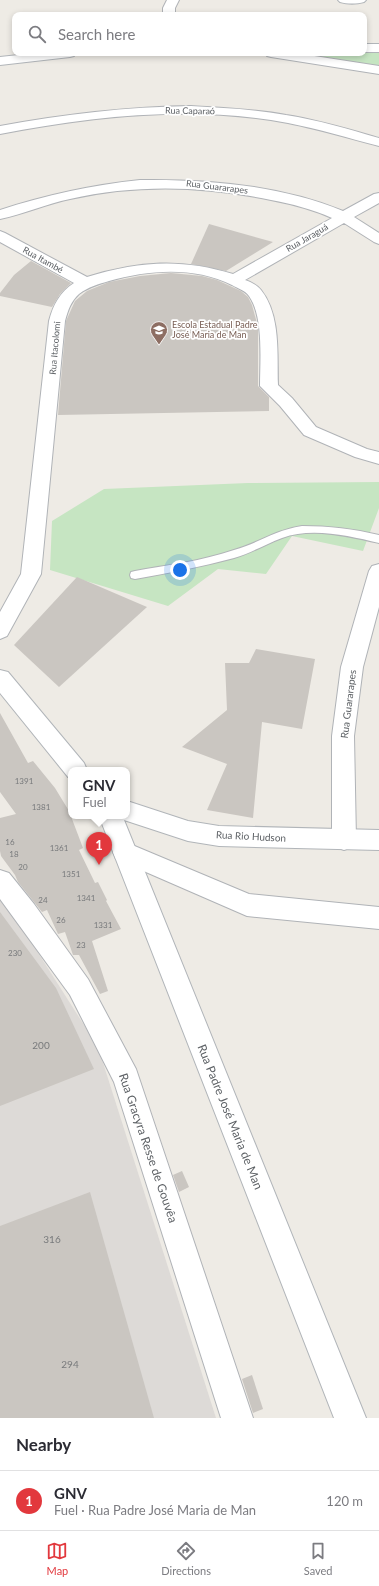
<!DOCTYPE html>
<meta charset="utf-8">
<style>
body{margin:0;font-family:Lato,sans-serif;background:#f2f2f3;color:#2b2b33}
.you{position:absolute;left:180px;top:570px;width:14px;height:14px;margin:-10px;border:3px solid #fff;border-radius:50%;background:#1a73e8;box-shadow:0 0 0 6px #1a73e833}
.badge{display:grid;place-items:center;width:26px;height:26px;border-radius:50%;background:#e2383d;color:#fff;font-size:13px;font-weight:700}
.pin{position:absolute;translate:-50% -33px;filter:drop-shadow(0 1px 2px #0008)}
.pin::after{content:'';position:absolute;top:21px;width:14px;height:12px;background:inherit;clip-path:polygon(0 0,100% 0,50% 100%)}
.popup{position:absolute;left:68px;top:767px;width:62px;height:52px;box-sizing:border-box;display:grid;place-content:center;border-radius:8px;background:#fff;filter:drop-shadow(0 1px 3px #0005);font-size:13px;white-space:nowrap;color:#7c7c81}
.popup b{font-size:15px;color:#2b2b33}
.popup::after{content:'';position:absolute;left:50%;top:100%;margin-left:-8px;border:8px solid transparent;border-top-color:#fff}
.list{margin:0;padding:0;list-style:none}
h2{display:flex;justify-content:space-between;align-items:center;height:52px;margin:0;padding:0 16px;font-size:17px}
h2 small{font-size:13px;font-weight:400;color:#7c7c81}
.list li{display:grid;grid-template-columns:26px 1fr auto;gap:12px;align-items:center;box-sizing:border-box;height:60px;padding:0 16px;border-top:1px solid #e1e1e2}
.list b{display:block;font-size:15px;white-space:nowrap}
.list p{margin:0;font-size:13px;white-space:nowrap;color:#7c7c81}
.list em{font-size:13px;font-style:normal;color:#7c7c81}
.icon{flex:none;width:22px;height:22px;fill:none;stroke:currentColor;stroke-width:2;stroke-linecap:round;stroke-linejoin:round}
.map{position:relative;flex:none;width:379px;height:1418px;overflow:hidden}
.search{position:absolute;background:#fff;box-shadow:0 2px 6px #0003;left:12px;right:12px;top:12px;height:44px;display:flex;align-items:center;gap:10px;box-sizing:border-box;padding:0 14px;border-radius:8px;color:#7c7c81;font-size:15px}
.sheet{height:112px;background:#fff}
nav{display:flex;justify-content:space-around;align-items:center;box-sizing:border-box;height:56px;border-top:1px solid #e1e1e2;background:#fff;font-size:11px;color:#7c7c81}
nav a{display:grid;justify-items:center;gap:2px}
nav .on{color:#e2383d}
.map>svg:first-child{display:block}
</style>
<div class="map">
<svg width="379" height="1418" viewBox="0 0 379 1418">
<rect width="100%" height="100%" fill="#eeebe5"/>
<path fill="#dddad7" d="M0,893L98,1047L216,1418H0Z"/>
<g fill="#c6e5c2">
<path d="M364,51H379V66L301,53H364Z"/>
<path d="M379,482V508L363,551L292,536L266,574L218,569L168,606L50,570L52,521L104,489L248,483Z"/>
</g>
<g fill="#cac6c1">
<path d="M209,224L273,242L226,271L191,264Z"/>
<path d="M31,261L71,283L60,294L52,307L0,296V293L14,275Z"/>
<path d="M171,273L202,276L217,280L241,291L248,297L252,305L258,327V386L269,397V411L58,415L66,321L75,301L87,291L109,282L140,276Z"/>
<path d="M77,577L147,607L59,687L14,645Z"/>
<path d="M256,649L315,659L302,729L262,722L253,818L207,810L227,764L182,747L227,710L225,663H249Z"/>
<path d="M0,713L28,763L33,761L55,788L69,811L83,848L79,850L95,883L98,882L107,900L106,901L121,929L92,941L108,991L100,994L79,955H73L65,932L58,934L47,910L42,912L18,882L15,875L1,856L0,851V818L16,814L0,792Z"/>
<path d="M0,912L56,988L94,1069L0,1106Z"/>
<path d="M182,1171L189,1187L179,1192L173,1175Z"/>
<path d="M90,1192L154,1418H0V1226Z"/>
<path d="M252,1375L263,1409L253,1413L242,1379Z"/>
</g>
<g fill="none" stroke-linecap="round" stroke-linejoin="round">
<g stroke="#b0b3b7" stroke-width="2">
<path id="lane" d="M302,526C329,526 354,529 379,535V543C349,536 312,527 282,538C266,544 251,553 234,558C201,567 168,573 135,579L131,578L130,575L131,572L135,571C168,565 202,561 234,550C259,543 275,530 302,526Z"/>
</g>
<g stroke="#b0b3b7" stroke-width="2">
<g id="street">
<path d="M167,0H179L175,8V15H163V8Z"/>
<path d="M265,53H295L379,66V74L271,57L267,56Z"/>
<path d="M191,106C223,108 254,109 286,115C318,120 348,129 379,138V146C348,138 319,129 288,123C192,105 94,116 0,134V126C65,114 125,107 191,106Z"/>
<path d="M140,180C206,179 281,185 343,211L374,194L379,193V203L354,217L379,233V244L374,242L344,223L245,280C251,282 257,285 261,290C281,315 277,355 278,385L292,398L316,427L367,449L379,452V464L355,457L304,435L280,406L260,386C260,361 264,317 249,296C246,291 237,288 232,285C194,266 148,270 109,281C99,284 88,287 79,294C71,301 68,310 65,321L41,574L7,636L0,639V612L21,574L49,321C53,305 60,292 74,283L0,242V231L5,233L87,277C138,261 182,258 233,274L332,218C312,209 292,204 271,200C205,186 136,184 70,199C46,204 24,214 0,219V210C46,195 92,185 140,180Z"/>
<path d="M379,564V607L363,667L354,736L356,840L352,847L344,850L336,847L332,840V736L341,667L369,571L372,566Z"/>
<path d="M125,842L249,894L379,907V929L247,916L116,859L113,852L116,845Z"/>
<path d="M0,870L9,873L34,904L88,979L136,1069L253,1418H221L114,1082L70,995L0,899Z"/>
</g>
</g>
<g stroke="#b1b5b9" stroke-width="2">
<g id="secondary">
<path d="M338,0H366L364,2C357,4 347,4 340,2Z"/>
<rect x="364" y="44" width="15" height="8"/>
<path d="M37,53H76L74,56L70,57L0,65V57Z"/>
<path d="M0,670L8,672L84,763L87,770H71V778L68,777L0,693Z"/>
<path d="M127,801L188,821L219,826L379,830V850L219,846L188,841L124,820L366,1418H334L99,816H127Z"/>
</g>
</g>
<use href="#lane" fill="#fff" fill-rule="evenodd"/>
<use href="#street" fill="#fff" fill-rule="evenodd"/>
<use href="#secondary" fill="#fff" fill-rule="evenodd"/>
</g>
<defs>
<g id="school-pin" transform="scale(0.9)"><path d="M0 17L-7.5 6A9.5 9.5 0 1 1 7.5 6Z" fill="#8d6e63" stroke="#fff"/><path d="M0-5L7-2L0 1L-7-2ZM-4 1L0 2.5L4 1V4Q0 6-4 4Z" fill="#fff"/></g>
</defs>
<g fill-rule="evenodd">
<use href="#school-pin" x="159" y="330"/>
</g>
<g text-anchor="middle" stroke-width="3.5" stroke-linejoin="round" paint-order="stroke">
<g font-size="8" fill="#787a7c">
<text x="24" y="784">1391</text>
<text x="41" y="810">1381</text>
<text x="10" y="845">16</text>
<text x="59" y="851">1361</text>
<text x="14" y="857">18</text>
<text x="23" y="870">20</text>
<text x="71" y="877">1351</text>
<text x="86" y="901">1341</text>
<text x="43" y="903">24</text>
<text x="61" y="923">26</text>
<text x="103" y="928">1331</text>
<text x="81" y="948">23</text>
<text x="15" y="956">230</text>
</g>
<g font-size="9" fill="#5d6165" stroke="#fff">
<text transform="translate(190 111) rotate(1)" y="3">Rua Caparaó</text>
<text transform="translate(217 187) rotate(7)" y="3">Rua Guararapes</text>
<text transform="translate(307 238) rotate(-30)" y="3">Rua Jaraguá</text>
<text transform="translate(43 260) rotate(29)" y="3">Rua Itambé</text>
<text transform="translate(55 348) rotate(-85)" y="3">Rua Itacolomi</text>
</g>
<g font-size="9" fill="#785e54" stroke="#fff" text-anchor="start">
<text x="172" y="328">Escola Estadual Padre<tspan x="172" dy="10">José Maria de Man</tspan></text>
</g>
<g font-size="10" fill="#5d6165" stroke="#fff">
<text transform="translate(348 704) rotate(-83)" y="4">Rua Guararapes</text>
<text transform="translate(251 836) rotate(3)" y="4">Rua Rio Hudson</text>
</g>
<g font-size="10" fill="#787a7c">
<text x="41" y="1049">200</text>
<text x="52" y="1243">316</text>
<text x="70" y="1368">294</text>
</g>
<g font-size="12" fill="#5d6165" stroke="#fff">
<text transform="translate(230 1117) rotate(68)" y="4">Rua Padre José Maria de Man</text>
<text transform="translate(148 1148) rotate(71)" y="4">Rua Gracyra Resse de Gouvêa</text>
</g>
</g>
</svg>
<div class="you"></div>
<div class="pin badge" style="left:99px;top:865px">1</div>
<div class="popup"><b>GNV</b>Fuel</div>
<div class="search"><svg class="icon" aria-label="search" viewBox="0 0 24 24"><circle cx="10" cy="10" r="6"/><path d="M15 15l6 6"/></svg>Search here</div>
</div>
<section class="sheet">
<h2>Nearby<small></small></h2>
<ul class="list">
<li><span class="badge">1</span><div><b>GNV</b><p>Fuel · Rua Padre José Maria de Man</p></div><em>120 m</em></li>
</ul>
</section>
<nav>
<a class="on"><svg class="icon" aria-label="map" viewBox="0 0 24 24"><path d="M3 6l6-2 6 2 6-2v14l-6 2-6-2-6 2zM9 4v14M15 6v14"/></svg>Map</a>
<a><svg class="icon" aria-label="directions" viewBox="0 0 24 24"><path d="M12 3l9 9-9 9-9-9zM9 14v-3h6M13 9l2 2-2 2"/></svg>Directions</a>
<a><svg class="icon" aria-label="saved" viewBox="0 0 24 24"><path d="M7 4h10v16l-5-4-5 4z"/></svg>Saved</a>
</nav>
